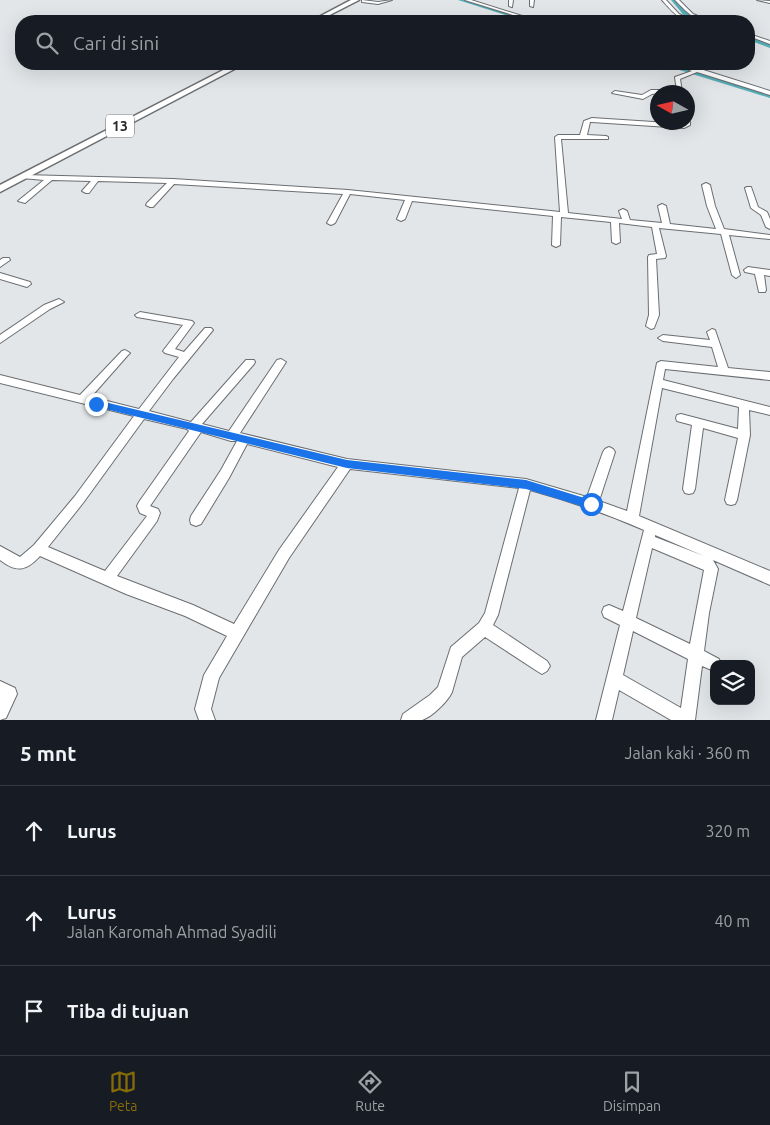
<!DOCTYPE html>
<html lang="id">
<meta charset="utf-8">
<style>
body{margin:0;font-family:Ubuntu,sans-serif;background:#242831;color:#f1f3f6}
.controls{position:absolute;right:15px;bottom:15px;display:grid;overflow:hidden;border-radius:10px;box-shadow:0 5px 20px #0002}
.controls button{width:45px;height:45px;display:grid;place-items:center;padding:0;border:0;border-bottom:1px solid #363941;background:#171b24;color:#f1f3f6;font:25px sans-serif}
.compass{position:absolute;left:650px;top:85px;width:45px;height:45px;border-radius:50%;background:#171b24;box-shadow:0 5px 20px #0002;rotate:278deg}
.stop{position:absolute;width:15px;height:15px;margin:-11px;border:4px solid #1a73e8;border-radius:50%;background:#fff}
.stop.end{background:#1a73e8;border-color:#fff;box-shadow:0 1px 5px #0008}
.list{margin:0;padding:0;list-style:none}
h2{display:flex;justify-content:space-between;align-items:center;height:65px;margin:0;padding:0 20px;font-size:21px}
h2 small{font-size:16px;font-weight:400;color:#9ea1a6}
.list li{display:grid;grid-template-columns:32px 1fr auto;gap:15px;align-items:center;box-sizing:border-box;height:90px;padding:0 20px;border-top:1px solid #363941}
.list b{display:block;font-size:19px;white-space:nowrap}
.list p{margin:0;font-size:16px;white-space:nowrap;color:#9ea1a6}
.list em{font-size:16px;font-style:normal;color:#9ea1a6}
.icon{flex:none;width:28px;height:28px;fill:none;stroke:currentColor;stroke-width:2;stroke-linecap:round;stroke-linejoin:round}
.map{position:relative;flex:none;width:770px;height:720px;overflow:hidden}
.search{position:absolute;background:#171b24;box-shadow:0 5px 20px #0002;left:15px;right:15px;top:15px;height:55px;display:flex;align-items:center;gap:12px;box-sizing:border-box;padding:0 18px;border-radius:20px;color:#9ea1a6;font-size:19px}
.sheet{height:335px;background:#171b24}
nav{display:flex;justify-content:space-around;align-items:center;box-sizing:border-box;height:70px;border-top:1px solid #363941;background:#171b24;font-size:14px;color:#9ea1a6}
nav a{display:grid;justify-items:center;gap:2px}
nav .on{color:#856c08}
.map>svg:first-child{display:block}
</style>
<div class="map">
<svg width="770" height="720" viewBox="0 0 770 720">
<rect width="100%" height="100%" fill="#e2e6e9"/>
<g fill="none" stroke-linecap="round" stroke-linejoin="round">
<g fill="#55adb6" fill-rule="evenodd">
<path d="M458,0H467L533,21H524Z"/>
<path d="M671,0H677L691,17L702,21L687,19Z"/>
<path d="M749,36L770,44V48L749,40Z"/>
<path d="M660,64H671L770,93V98Z"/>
</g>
<g stroke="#6b6e71" stroke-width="2">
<g id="minor">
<path d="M362,0L378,2L392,0L378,4L362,2Z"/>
<path d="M465,0H471L538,21H532Z"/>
<path d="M509,0H513L512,7L509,6Z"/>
<path d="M530,0H534L533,7L530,6Z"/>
<path d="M662,0H666L679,14L694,21C680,22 671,10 662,0Z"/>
<path d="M675,0H679L693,14L710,21C695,22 685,10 675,0Z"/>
<path d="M757,0L770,1V3Z"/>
<path d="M749,34L770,41V44L749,36Z"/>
<path d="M674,64L697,68L770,91V95L697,72L680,79L682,92H677L675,77L692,71Z"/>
<path d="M651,90H661L664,92L652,94L643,99L612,93L615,91L642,95Z"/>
<path d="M592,118L684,124V122H688V120L690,122V125L684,128L592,122H590L587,135L606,136L608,137V139H561L568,213L622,219L619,211L623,209L627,211L630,220L662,223L658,206L662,204L666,206L670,224L716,229L707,206L702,185L706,183L710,185L715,206L724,229L770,235V239L729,235L740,275L736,278L732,275L721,234L659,228L666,256L665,258L656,259L659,315L654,328L651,329L646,326L649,315L648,257L649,255L657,254L652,227L619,223L620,242L616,244L612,242L611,222L561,217L560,245L556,247L552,245L553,216L412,201L405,219L401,221L397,219L405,200L350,194L335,223L331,225L327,223L343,194L174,184L153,207H150L146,205L147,203L167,183L98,181L89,193H86L82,191L91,181L52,180L25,203L18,201L44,180L22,178L21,177L24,175L173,179L348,190L560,212L555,137L558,135H580L584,121Z"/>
<path d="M747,187H751L758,207L767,212L770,219V229L766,227L761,215L751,208L745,188Z"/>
<path d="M3,258H9L10,260L0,267V260Z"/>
<path d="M748,267L770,270V276L764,275L766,290L765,292H759L755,274L745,272L744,270Z"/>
<path d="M0,273L30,282L31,284L27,287L0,279Z"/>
<path d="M59,299L64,302L50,309L0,343V335L44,305Z"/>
<path d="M140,312L192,321L194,323L175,349L184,352L205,328H211L213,330L173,379L149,411L191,422L246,360H254L255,362L254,364L202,424L229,431L277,360L281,359L286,362L240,433L347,459L526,479L587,497L603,452L605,449L609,447L613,449L615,452L599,501L627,511L657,363L661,361L718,367L712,347L663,341L658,338L663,335L710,340L707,332L712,329L715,330L728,368L770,372V380L665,369L663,380L770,407V415L749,410L750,435L737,500L735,504L731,505L727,504L725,500L738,438L703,428L695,489L693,493L689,494L685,493L683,489L692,425L677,421L676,418L677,415L681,414L738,429L739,407L662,388L639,516L770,571V585L713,560L718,569L709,613L704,651L719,659L721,664H714V671L702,666L695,720H671L619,690L612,720H596L620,625L604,617L602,612L604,607L609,605L623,611L644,530C607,514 570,501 530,490L498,615L493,625L547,661L550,666L547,671L542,674L537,671L485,637L462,657L452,692C448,701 432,717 422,720C416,720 407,720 401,720L403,714L430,695L438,687L451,647L479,623L485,613L519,488L350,469L289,558L219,678L211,709L215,720H199L195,709L204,675L227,636L185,616L126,594L40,556C26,571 17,573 0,560V546L20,557L34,545L75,496L134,416L0,383V375L80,395L122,351L125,350L130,353L128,355L91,397L139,409L179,357L165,353L163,351L183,325L137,317L135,315ZM144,419L187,429L189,431L139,502L137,506L140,513L147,516L105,571L48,547L83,503ZM201,432L231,441H237L221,470L191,516L190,520L191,524L196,526L201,524L229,478L247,444L338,467L279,550L234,624L193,605L117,576L157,521L160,513L158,509L150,506ZM655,535L704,556L655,537ZM652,548L704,570L690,644L636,618ZM633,631L688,659L681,708L623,675Z"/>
<path d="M0,681L15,688L17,694L6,718L0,720Z"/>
</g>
</g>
<g stroke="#6b6e71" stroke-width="3">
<g id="highway">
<path d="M351,0H359L318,21H311Z"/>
<path d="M235,64H244L0,192V185Z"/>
</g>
</g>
<use href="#minor" fill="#fff" fill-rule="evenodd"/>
<use href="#highway" fill="#fff" fill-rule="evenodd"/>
</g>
<path fill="#1a73e8" d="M96,400L347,460L526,480L591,500L596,504L591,509L526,489L347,468L93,406V401Z"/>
<g text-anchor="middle" stroke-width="4" stroke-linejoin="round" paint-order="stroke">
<rect fill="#fff" stroke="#68696a" stroke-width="1" x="106" y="114.5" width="28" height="23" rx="4"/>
<g font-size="14" font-weight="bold" fill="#27292a">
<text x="120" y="131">13</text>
</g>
</g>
</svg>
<div class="controls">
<button><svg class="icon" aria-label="layers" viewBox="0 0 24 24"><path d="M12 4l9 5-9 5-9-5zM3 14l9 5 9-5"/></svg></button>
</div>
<svg class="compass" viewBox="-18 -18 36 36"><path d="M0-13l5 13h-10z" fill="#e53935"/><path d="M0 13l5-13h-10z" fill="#9ea1a6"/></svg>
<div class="stop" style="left:591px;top:504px"></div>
<div class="stop end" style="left:96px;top:404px"></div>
<div class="search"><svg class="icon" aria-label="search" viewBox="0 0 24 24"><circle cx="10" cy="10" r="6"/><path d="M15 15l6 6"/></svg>Cari di sini</div>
</div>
<section class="sheet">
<h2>5 mnt<small>Jalan kaki · 360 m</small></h2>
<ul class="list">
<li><svg class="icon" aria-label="ahead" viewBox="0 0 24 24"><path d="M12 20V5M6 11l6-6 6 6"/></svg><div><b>Lurus</b></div><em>320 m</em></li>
<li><svg class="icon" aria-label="ahead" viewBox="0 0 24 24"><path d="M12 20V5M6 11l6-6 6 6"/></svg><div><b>Lurus</b><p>Jalan Karomah Ahmad Syadili</p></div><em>40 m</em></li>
<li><svg class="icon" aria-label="arrive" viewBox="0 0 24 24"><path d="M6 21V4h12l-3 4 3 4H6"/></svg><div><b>Tiba di tujuan</b></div></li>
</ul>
</section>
<nav>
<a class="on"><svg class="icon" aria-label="map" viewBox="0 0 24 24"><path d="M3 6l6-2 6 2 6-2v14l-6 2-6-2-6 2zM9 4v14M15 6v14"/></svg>Peta</a>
<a><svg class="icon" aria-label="directions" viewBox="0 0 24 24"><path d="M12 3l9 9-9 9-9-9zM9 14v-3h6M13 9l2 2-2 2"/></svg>Rute</a>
<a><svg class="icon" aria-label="saved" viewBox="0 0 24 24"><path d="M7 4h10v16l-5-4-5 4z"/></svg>Disimpan</a>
</nav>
